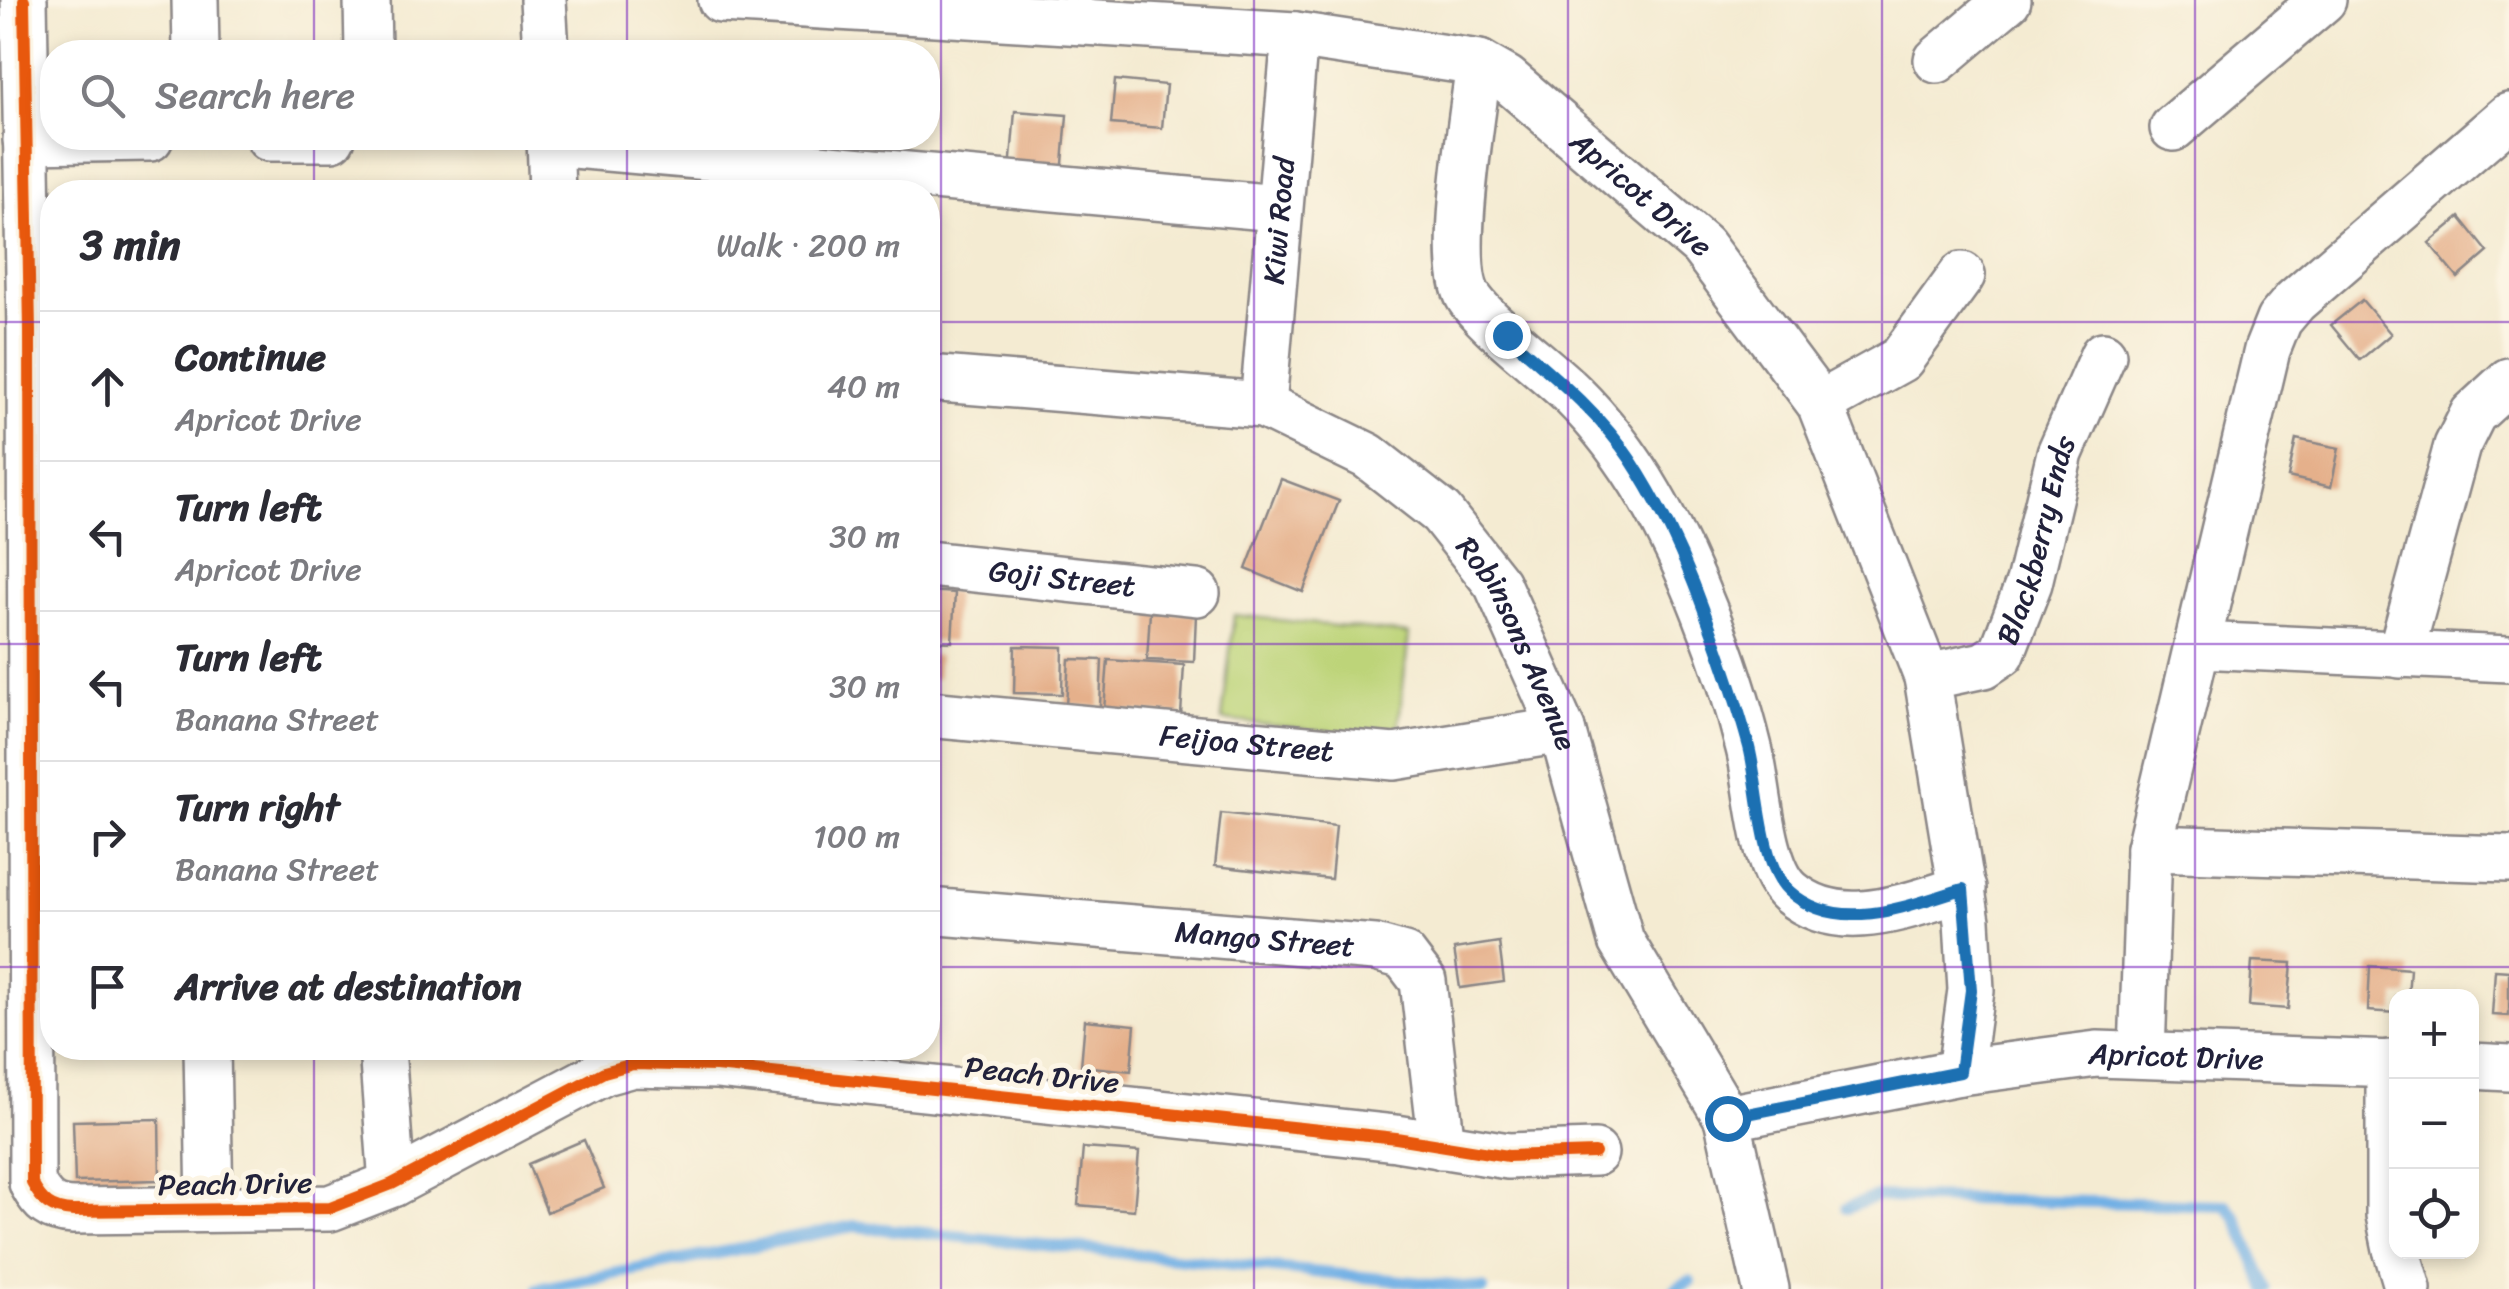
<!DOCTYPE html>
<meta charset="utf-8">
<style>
body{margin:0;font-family:Sriracha,sans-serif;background:#f2f2f3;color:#2b2b33}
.controls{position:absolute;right:30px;bottom:30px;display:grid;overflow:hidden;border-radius:20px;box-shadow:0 5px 15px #0003}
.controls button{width:90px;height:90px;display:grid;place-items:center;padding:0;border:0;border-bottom:2px solid #e1e1e2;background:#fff;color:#2b2b33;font:50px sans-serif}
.stop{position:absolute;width:30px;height:30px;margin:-22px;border:8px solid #1f6fb2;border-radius:50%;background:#fff}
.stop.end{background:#1f6fb2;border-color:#fff;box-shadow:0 2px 10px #0008}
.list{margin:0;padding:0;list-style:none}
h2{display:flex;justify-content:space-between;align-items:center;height:130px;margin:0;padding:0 40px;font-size:42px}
h2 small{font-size:32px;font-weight:400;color:#7c7c81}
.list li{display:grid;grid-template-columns:65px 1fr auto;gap:30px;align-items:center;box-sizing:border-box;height:150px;padding:0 40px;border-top:2px solid #e1e1e2}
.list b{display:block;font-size:38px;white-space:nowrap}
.list p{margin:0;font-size:32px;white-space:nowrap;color:#7c7c81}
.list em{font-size:32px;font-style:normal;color:#7c7c81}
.icon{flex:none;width:55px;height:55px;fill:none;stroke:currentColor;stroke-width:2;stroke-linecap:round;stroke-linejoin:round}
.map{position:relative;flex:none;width:2509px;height:1289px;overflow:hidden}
.search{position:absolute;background:#fff;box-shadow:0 5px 15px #0003;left:40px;top:40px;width:900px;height:110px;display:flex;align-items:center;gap:25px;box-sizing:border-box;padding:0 35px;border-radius:40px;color:#7c7c81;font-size:38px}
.panel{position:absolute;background:#fff;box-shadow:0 5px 15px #0003;left:40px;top:180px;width:900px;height:880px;border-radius:40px}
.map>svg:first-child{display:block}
</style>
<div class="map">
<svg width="2509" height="1289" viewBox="0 0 2509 1289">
<rect width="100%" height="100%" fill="#fcf5e5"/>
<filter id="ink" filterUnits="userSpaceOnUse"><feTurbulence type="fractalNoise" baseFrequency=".01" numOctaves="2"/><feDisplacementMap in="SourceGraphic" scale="20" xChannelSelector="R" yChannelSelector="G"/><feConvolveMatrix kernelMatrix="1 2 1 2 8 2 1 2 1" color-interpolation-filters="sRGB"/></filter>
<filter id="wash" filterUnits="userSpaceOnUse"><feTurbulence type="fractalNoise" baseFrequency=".0048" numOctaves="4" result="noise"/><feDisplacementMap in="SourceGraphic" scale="40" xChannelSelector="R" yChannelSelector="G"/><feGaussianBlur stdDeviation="2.25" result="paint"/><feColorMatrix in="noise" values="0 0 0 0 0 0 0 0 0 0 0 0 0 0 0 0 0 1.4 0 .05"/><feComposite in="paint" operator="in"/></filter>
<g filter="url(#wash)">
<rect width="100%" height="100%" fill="#f4ebd2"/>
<path fill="#bdd479" stroke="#707b5a" stroke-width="2.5" d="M1234,615L1409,634L1397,739L1222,720Z"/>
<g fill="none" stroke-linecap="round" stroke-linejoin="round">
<g stroke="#72b0e5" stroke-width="12">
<path d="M1847,1208L1876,1197L2226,1205L2236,1217L2267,1289"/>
<path d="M538,1289L854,1226L1483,1289"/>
<path d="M1675,1289L1690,1281"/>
</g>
</g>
<g id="blocks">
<g fill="#e5b08b">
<path d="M1115,80L1166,85L1162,128L1111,124Z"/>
<path d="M1015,111L1067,115L1062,176L1010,171Z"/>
<path d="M2460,217L2488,252L2458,278L2429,243Z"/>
<path d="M2362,300L2391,334L2360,360L2331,325Z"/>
<path d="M2296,439L2339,448L2331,487L2288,477Z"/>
<path d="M1281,479L1339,501L1303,592L1246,569Z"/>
<path d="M928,591L955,593L952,642L928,641Z"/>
<path d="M1150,612L1196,614L1194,662L1147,660Z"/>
<path d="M1015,646L1063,647L1062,694L1014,693Z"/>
<path d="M928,655L939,656L937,679L928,678Z"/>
<path d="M1069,659L1102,660L1100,707L1066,705Z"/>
<path d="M1108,660L1184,665L1181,715L1104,710Z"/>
<path d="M1221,813L1336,826L1331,879L1215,866Z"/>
<path d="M1499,942L1504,982L1460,988L1454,949Z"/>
<path d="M928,960L943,962L939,1009L928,1008Z"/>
<path d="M2252,961L2292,963L2288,1009L2249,1006Z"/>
<path d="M2370,966L2410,969L2408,996H2396V1013L2368,1011Z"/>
<path d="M2495,970L2509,971V1016L2492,1015Z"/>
<path d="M1085,1020L1135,1025L1131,1071L1081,1066Z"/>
<path d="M159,1119L160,1180L75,1182L73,1121Z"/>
<path d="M584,1140L604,1188L547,1212L528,1164Z"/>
<path d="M1083,1148L1139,1152L1134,1210L1078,1205Z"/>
</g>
</g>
</g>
<g filter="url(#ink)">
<use href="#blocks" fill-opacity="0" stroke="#8b8686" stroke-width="2.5"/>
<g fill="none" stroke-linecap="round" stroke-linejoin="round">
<g stroke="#8b8686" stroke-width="50">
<g id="street">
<path d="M24,0L30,331L32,1183C42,1202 51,1210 73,1211L330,1208L392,1184L604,1072L633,1064L716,1066L1396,1138L1508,1156L1595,1153"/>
<path d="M195,0L196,52"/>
<path d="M367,0L368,52"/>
<path d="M543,0L546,52"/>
<path id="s1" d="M721,0L1295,35L1479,63L1507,79L1702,246L1820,404L1927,677L1967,921L1971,990L1960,1072"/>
<path d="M1937,60L2008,0"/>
<path d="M1479,63C1474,109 1447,260 1468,296C1483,322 1547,369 1572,394C1634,455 1673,531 1705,612C1722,655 1738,703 1749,748C1759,786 1761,867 1790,892C1841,935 1907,905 1963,889"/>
<path d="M2173,128L2323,0"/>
<path d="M269,138H332"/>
<path d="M550,138L552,192"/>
<path d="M26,140L150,138"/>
<path d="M551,143L1278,208"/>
<path id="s2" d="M928,378L1263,405L1368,456L1441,513L1497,584L1562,730L1621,941L1727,1118L1766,1289"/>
<path d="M1820,404L1901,359L1962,275"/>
<path id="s3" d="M1263,405L1295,35"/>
<path id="s4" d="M928,564L1197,593"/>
<path d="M2198,645L2509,659"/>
<path d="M2400,655L2457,446L2473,414L2509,381"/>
<path id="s5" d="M1927,677L1984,665L2002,653L2029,583L2060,453L2103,355"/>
<path id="s6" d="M928,714L1394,757L1562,730"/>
<path d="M2149,848L2509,859"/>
<path id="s7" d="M928,911L1375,948L1404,956L1423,981L1442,1146"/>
<path d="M207,1048L210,1208"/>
<path d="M382,1048L392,1184"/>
<path d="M2142,1054L2149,848L2267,350L2279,320L2295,301L2509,116"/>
<path d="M2389,1063V1215L2396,1249"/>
<path d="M2472,1066L2509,1068"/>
<path id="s8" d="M1727,1118L1960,1072L2097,1054L2396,1064"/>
<path d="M2397,1252L2408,1289"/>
</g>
</g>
<use href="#street" stroke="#fff" stroke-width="45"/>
<g stroke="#fcf5e5" stroke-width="19">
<path id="cycleway" d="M24,0L30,331L32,1183C42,1202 51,1210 73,1211L330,1208L392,1184L604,1072L633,1064L716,1066L1396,1138L1508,1156L1595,1153"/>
</g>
<use href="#cycleway" stroke="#e8590c" stroke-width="12"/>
</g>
</g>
<g fill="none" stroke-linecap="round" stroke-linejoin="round" filter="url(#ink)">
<path stroke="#1f6fb2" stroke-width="12" d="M1507,335C1549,373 1598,411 1630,459C1661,506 1687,563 1706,616C1722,659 1737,703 1749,747C1759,785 1760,865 1789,891C1839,936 1908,905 1963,889L1971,990L1960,1072L1727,1118"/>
</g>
<path fill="none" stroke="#7b2cbf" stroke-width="2.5" stroke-opacity="0.55" d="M314,0V52M627,0V52M941,0V1289M1254,0V1289M1568,0V1289M1882,0V1289M2195,0V1289M314,138V192M627,138V192M0,322H52M928,322H2509M0,644H52M928,644H2509M0,967H52M928,967H2509M314,1048V1289M627,1048V1289"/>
<g text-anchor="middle" stroke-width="10" stroke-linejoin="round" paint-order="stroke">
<g font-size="30" fill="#22223b" stroke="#fcf5e5">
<text dy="10" stroke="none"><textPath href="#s1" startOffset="970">Apricot Drive</textPath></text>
<text dy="10" stroke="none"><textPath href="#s3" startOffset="185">Kiwi Road</textPath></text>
<text dy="10" stroke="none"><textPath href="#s5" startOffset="198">Blackberry Ends</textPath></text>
<text dy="10" stroke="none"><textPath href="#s4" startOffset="135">Goji Street</textPath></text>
<text dy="10" stroke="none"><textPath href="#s2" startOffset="698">Robinsons Avenue</textPath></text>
<text dy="10" stroke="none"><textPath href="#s6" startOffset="320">Feijoa Street</textPath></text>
<text dy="10" stroke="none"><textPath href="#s7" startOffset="338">Mango Street</textPath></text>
<text dy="10" stroke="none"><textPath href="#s8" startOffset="455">Apricot Drive</textPath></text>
<text transform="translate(1042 1075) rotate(6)" y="10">Peach Drive</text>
<text transform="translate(235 1184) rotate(-1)" y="10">Peach Drive</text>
</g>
</g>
</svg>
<div class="controls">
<button>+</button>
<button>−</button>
<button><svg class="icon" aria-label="locate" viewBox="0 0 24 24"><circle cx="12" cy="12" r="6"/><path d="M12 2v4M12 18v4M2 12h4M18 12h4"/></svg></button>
</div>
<div class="stop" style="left:1727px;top:1118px"></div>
<div class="stop end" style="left:1507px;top:335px"></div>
<div class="search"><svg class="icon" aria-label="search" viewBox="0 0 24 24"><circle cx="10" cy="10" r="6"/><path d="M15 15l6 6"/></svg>Search here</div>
<section class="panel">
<h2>3 min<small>Walk · 200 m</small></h2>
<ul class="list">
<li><svg class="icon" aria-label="ahead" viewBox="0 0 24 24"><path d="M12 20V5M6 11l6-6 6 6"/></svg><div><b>Continue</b><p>Apricot Drive</p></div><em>40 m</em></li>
<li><svg class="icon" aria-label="left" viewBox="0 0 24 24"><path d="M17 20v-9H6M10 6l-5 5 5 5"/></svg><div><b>Turn left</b><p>Apricot Drive</p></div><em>30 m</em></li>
<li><svg class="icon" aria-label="left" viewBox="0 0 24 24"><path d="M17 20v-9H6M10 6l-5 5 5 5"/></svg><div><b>Turn left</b><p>Banana Street</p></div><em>30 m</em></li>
<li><svg class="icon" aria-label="right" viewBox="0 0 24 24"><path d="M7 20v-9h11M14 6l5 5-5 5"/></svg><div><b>Turn right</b><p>Banana Street</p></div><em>100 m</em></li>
<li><svg class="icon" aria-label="arrive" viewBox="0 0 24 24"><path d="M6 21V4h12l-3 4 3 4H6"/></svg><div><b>Arrive at destination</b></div></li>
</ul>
</section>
</div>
